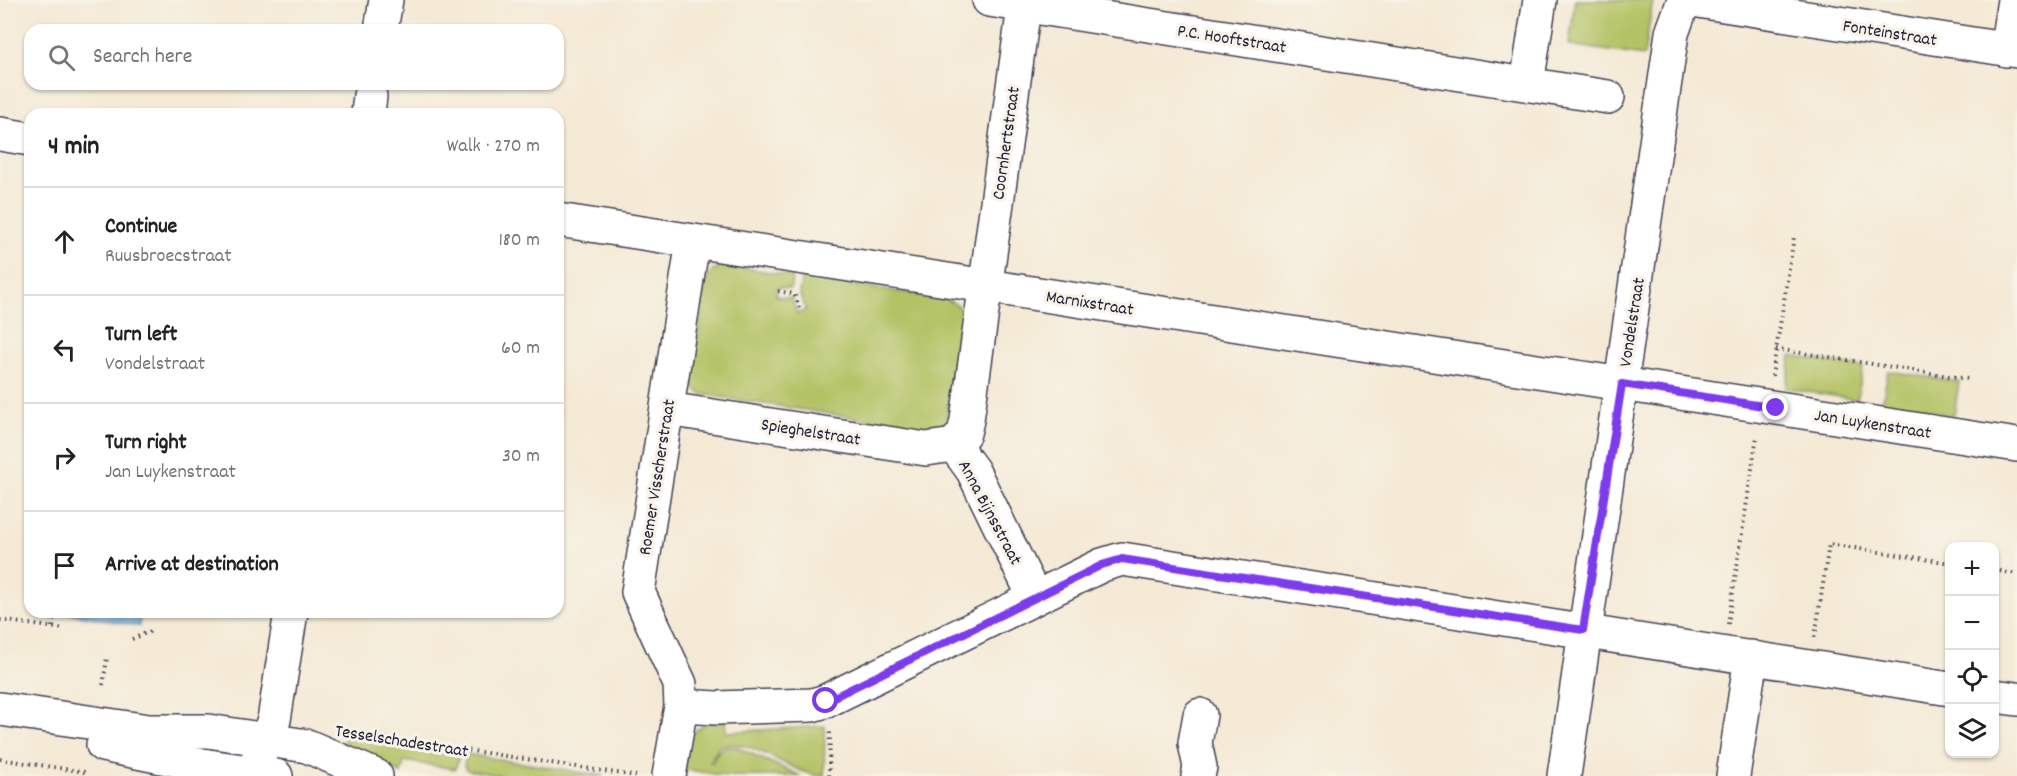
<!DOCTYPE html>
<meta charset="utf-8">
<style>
body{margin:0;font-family:Dekko,sans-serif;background:#f2f2f2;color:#222}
.controls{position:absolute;right:18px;bottom:18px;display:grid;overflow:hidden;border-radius:12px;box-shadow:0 2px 4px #0004}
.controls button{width:54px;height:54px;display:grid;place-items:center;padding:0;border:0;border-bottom:2px solid #e0e0e0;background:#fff;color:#222;font:30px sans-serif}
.stop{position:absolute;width:18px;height:18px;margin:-14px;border:4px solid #7c3aed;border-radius:50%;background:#fff}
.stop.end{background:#7c3aed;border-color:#fff;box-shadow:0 2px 6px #0008}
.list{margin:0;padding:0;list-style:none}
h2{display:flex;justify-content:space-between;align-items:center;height:78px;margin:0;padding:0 24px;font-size:26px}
h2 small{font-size:20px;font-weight:400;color:#767676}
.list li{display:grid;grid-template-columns:39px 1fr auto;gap:18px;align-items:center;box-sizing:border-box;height:108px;padding:0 24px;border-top:2px solid #e0e0e0}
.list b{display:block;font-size:22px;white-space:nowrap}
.list p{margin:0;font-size:20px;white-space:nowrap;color:#767676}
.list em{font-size:20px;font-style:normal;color:#767676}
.icon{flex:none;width:33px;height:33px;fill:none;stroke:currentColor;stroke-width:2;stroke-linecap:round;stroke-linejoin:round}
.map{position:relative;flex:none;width:2017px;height:776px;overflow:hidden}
.search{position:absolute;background:#fff;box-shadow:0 2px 4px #0004;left:24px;top:24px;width:540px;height:66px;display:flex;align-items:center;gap:15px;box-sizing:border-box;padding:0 21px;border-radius:18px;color:#767676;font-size:22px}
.panel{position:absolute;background:#fff;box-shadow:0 2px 4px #0004;left:24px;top:108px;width:540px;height:510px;border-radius:18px}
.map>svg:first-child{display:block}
</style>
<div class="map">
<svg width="2017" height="776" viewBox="0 0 2017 776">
<rect width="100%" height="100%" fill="#f7f3e8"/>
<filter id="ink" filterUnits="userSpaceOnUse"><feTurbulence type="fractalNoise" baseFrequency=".0167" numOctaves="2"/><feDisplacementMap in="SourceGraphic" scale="12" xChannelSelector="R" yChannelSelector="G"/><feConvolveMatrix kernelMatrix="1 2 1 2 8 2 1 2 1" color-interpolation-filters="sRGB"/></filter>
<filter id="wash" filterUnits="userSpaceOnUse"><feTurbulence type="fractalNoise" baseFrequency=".008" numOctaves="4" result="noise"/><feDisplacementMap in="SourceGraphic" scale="24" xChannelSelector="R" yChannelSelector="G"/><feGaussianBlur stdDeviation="1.35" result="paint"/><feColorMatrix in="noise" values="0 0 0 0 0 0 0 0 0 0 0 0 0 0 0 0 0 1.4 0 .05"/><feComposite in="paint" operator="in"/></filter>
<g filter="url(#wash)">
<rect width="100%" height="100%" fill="#f4e9d4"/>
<g fill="#b3c265" stroke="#6a7250" stroke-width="1.5">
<path d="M1575,0H1653L1644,56L1569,45Z"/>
<path d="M726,265L793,276L790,289L777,287L776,296L791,298L798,314L806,310L799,293L802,277L946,299L959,306L963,319L945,422L940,427L927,429L701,394L694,388L691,374L706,282L712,270Z"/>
<path d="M1791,356L1863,367L1857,400L1786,388Z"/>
<path d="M1888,371L1959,382L1954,415L1882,404Z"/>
<path d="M725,721L726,732L825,726L824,776C792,776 748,733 719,747L710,762H713C716,750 724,746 736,747L801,776H726L683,769L691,734L706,723Z"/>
<path d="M345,736L460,753L455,769L404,761L401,773L342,750Z"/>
<path d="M466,754L604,776H502L467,770L464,766Z"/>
</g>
<path fill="#73b2e6" stroke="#4a6a90" stroke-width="1.5" d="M62,612H141L139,626Z"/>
</g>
<g filter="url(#ink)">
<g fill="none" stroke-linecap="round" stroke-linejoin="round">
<g stroke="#424052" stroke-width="36">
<g id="minor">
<path d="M989,0L1608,97"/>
<path d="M1025,0L967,420L964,433L954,445L973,471L1035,598"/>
<path d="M1692,0L2017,51"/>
<path d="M381,30L386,0"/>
<path d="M2006,50L2014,0"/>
<path d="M1527,84L1540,0"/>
<path d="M368,114L370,96"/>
<path d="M0,134L30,139"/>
<path d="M558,220L2017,445"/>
<path d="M667,409L926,449L954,445"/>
<path d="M1994,696L2017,699"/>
<path d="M681,706L717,708L812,705L826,701L1102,565L1122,559L1950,689"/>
<path d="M256,764L274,720L291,612"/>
<path d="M669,776L681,706L680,684L638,592L693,241"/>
<path d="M1198,776L1200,767L1195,743L1200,715"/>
<path d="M1564,776L1672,33L1684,0"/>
<path d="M1733,776L1751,657"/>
</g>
</g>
<g stroke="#424052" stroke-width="36">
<g id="major">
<path d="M0,709L149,731H208L307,746L376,776"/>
<path d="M103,745L202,765L276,776"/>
</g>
</g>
<g stroke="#424052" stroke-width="4" stroke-dasharray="1.5 4.5" stroke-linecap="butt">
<path d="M778,291L794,294L801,311"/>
<path d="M1776,349L1968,379"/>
<path d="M1772,376L1794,237"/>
<path d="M1994,570L2017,574"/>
<path d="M0,620L64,629"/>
<path d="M1728,624L1757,436"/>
<path d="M52,627L54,612"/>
<path d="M1815,637L1829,544L1950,563"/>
<path d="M132,639L154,630"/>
<path d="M103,685L107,658"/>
<path d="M362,734L636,776"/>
<path d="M0,759L85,772"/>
<path d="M829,776L830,732"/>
</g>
<use href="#minor" stroke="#fff" stroke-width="33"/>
<use href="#major" stroke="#fff" stroke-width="33"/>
</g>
</g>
<g fill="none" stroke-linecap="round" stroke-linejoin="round" filter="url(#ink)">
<path stroke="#7c3aed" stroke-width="8" d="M826,701L1102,565L1122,559L1583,630L1622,384L1776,408"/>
</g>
<g text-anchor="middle" stroke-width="6" stroke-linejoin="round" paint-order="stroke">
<g font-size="18" fill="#22223b" stroke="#f7f3e8">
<text transform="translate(1890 32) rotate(9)" y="6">Fonteinstraat</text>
<text transform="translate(1232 38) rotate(9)" y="6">P.C. Hooftstraat</text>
<text transform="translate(1005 143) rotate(-82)" y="6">Coornhertstraat</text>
<text transform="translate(1090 302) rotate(9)" y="6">Marnixstraat</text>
<text transform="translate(1631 322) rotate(-81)" y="6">Vondelstraat</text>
<text transform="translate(1873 423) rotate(9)" y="6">Jan Luykenstraat</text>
<text transform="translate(811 431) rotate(9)" y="6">Spieghelstraat</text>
<text transform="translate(656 477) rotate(-81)" y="6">Roemer Visscherstraat</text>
<text transform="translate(991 512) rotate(62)" y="6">Anna Bijnsstraat</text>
<text transform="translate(402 740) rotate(9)" y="6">Tesselschadestraat</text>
</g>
</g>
</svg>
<div class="controls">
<button>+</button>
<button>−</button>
<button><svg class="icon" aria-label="locate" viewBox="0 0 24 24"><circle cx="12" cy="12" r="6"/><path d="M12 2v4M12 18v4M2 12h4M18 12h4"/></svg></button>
<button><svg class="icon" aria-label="layers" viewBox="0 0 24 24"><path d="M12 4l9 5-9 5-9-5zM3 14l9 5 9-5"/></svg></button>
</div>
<div class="stop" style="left:826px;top:701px"></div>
<div class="stop end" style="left:1776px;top:408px"></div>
<div class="search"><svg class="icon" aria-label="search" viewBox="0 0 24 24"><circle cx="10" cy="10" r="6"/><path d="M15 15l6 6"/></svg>Search here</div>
<section class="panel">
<h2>4 min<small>Walk · 270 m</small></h2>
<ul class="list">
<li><svg class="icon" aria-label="ahead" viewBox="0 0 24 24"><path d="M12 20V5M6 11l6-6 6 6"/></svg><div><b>Continue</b><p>Ruusbroecstraat</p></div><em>180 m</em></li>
<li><svg class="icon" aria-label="left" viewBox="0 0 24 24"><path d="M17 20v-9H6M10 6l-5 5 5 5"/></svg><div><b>Turn left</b><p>Vondelstraat</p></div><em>60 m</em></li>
<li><svg class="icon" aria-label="right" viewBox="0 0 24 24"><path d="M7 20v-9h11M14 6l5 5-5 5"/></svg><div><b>Turn right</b><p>Jan Luykenstraat</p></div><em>30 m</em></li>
<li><svg class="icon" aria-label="arrive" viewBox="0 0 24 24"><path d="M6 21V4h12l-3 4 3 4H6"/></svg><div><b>Arrive at destination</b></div></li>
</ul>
</section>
</div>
